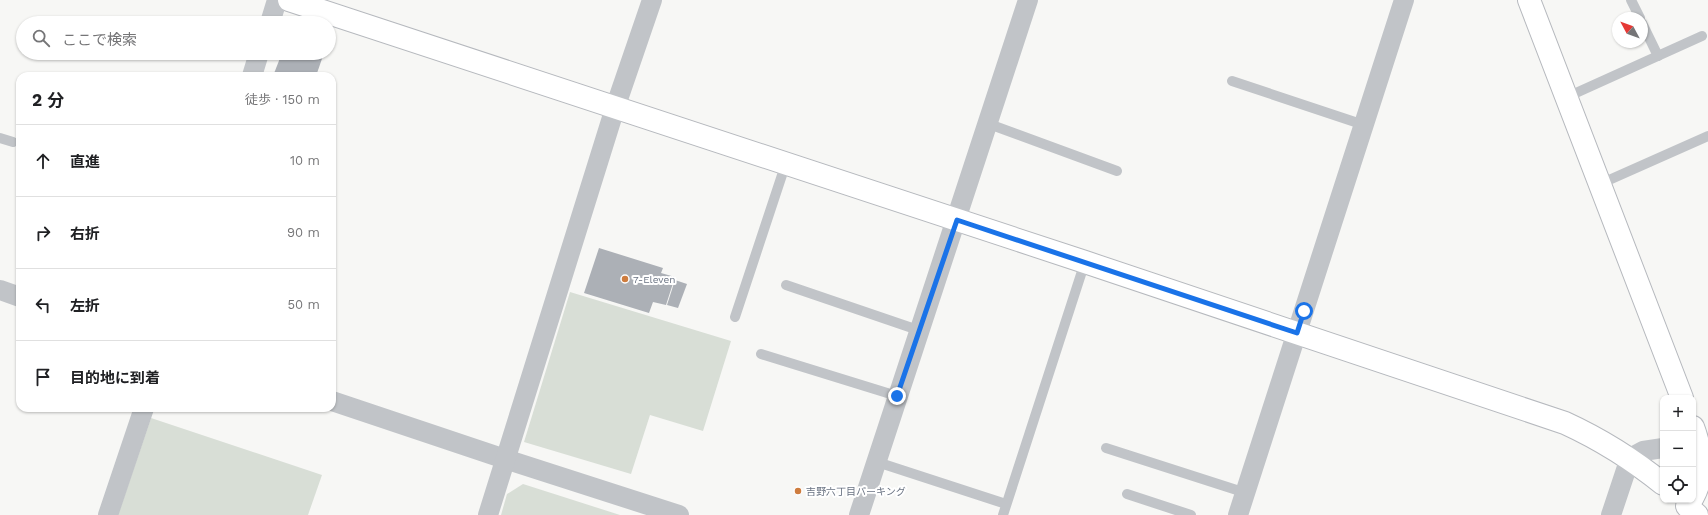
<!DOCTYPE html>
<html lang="ja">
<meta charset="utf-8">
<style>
body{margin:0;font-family:"Work Sans","Noto Sans JP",sans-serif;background:#f2f2f2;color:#202124}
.controls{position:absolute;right:12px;bottom:12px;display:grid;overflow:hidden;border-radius:8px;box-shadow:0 1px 3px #0004}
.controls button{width:36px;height:36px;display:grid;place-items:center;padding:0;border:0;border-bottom:1px solid #e0e0e0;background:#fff;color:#202124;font:20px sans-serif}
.compass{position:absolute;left:1612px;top:12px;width:36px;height:36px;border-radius:50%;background:#fff;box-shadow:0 1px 3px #0004;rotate:311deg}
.stop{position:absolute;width:12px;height:12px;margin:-9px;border:3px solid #1a73e8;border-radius:50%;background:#fff}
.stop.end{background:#1a73e8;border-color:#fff;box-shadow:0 1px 4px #0008}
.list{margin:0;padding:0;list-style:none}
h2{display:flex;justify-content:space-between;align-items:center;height:52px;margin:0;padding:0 16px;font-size:17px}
h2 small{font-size:13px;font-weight:400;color:#757577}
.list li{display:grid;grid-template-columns:26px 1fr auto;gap:12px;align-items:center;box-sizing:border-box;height:72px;padding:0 16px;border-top:1px solid #e0e0e0}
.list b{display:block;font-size:15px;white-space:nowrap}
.list em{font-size:13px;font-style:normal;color:#757577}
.icon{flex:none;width:22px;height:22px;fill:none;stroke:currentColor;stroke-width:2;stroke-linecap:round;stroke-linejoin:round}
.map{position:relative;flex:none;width:1708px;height:515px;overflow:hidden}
.search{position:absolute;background:#fff;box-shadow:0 1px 3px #0004;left:16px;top:16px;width:320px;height:44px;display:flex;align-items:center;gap:10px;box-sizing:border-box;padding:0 14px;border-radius:22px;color:#757577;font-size:15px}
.panel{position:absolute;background:#fff;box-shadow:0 1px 3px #0004;left:16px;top:72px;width:320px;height:340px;border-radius:12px}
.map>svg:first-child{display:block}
</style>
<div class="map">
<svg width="1708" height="515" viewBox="0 0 1708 515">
<rect width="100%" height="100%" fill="#f7f7f5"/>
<g fill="#d8ded6">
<path d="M570,292L731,341L703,431L650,415L631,474L524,442Z"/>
<path d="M151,418L322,475L308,515H118Z"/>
<path d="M523,484L620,515H501L507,494Z"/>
</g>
<g fill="#acb0b6">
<path d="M282,53H324L316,76H273Z"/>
<path d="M599,248L663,268L661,273L675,277L666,305L653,302L649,313L584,293Z"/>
<path d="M675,280L687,284L678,308L667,305Z"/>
</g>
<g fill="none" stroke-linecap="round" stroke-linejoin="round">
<g stroke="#b6b9be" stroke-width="24">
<g id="secondary">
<path d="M289,0L1085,262L1565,423C1602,440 1631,458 1663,484"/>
<path d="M1529,0L1682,398"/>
<path d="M1693,427C1701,448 1705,476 1693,497"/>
<path d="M1691,500L1687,506L1697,515"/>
</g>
</g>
<g stroke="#c1c4c8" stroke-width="10">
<path d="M1631,0L1640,18"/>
<path d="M1642,23L1658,56"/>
<path d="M1232,81L1364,125"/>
<path d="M1567,97L1702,36"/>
<path d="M989,124L1117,171"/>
<path d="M0,138L13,142"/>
<path d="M1600,184L1708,136"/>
<path d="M786,285L918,330"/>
<path d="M735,317L786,163"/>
<path d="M761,354L897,396"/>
<path d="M1106,448L1246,493"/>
<path d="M877,462L1006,504"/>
<path d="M1127,494L1191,515"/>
<path d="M1003,515L1085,262"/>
</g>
<g stroke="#c1c4c8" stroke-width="20">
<path d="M270,23L277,0"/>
<path d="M252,76L259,53"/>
<path d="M0,290L20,297"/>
<path d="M332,401L505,459L679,515"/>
<path d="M108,515L144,408"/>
<path d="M488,515L615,108L652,0"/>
<path d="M859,515L1028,0"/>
<path d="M1238,515L1404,0"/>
<path d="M1611,515L1630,458L1643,451L1663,448"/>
</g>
<use href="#secondary" stroke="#fff" stroke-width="22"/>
</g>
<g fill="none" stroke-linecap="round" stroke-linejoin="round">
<path stroke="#1a73e8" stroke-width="5" d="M897,396L957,220L1297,333L1304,311"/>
</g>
<g fill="#ce7c3e" stroke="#fff" stroke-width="1.5">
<circle cx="625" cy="279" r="4"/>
<circle cx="798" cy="491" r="4"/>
</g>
<g text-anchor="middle" stroke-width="4" stroke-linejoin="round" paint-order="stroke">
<g font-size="10" fill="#6a7382" stroke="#fff" text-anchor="start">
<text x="633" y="283">7-Eleven</text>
<text x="806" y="495">吉野六丁目パーキング</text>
</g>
</g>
</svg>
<div class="controls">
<button>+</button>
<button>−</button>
<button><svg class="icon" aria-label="locate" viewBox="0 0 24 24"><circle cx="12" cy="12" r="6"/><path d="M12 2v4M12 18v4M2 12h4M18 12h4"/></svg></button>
</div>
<svg class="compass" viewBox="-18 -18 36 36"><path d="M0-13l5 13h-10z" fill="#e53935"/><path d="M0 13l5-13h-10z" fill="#757577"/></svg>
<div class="stop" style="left:1304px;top:311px"></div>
<div class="stop end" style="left:897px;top:396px"></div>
<div class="search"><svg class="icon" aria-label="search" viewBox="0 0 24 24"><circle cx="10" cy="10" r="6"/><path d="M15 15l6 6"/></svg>ここで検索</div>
<section class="panel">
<h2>2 分<small>徒歩 · 150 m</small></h2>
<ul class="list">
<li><svg class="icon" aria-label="ahead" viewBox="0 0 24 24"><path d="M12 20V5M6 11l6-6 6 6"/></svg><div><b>直進</b></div><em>10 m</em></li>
<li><svg class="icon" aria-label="right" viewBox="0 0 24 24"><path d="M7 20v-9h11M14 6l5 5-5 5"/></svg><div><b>右折</b></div><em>90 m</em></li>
<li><svg class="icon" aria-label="left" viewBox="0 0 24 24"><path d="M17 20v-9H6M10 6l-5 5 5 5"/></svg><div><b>左折</b></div><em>50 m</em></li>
<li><svg class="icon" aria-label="arrive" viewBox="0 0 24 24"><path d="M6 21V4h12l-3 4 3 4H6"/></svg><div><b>目的地に到着</b></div></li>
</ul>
</section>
</div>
